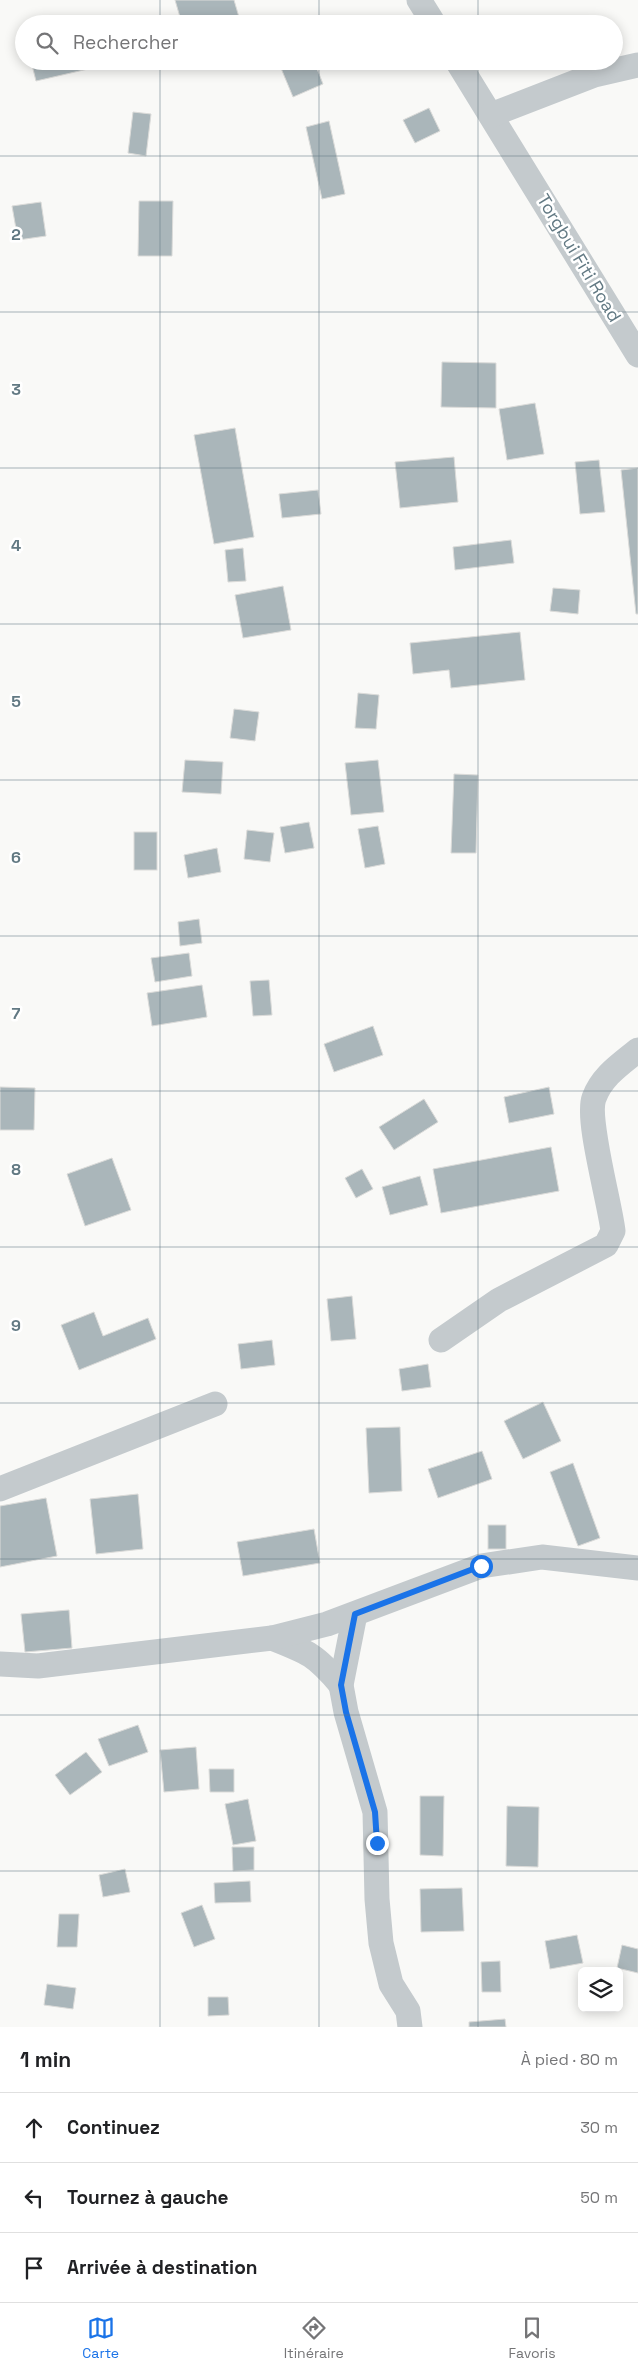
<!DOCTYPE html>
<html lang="fr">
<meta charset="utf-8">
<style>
body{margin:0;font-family:"Space Grotesk",sans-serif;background:#f2f2f2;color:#202124}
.controls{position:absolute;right:15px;bottom:15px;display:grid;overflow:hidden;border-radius:8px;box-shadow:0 2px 12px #0003}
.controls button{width:45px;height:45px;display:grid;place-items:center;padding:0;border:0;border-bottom:1px solid #e0e0e0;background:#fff;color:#202124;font:25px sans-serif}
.stop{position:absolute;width:15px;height:15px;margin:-11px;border:4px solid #1a73e8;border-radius:50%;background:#fff}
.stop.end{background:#1a73e8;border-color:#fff;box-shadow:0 1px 5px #0008}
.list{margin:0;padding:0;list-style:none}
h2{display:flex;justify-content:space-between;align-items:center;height:65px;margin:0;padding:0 20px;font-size:21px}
h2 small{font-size:16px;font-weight:400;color:#757577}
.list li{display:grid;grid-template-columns:32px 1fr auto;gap:15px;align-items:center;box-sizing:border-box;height:70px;padding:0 20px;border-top:1px solid #e0e0e0}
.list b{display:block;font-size:19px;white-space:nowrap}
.list em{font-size:16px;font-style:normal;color:#757577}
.icon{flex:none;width:28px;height:28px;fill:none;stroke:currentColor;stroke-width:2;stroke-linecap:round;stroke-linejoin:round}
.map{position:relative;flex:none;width:638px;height:2027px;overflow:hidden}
.search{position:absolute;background:#fff;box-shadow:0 2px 12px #0003;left:15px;right:15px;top:15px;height:55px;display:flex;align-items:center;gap:12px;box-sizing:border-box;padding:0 18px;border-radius:28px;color:#757577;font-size:19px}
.sheet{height:275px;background:#fff}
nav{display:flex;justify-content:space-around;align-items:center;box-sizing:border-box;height:70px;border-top:1px solid #e0e0e0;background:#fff;font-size:14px;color:#757577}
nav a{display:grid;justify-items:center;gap:2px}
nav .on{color:#1a73e8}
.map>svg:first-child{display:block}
</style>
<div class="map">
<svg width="638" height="2027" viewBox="0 0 638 2027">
<rect width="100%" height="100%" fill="#f9f9f7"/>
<g fill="#aab6ba" stroke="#dbdbd9">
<path d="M175,0H234L241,24H182Z"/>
<path d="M31,61H86L88,69L36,81Z"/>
<path d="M278,61H314L323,84L293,97Z"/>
<path d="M429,108L440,131L415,143L403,120Z"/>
<path d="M133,112L151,114L146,156L128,153Z"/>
<path d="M329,121L345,194L322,199L306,127Z"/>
<path d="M139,201H173L172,256H138Z"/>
<path d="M41,202L46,236L18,240L12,206Z"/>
<path d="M442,362L496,363V408L441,407Z"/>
<path d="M535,403L544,454L507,460L499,409Z"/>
<path d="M235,428L254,537L214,544L194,435Z"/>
<path d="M454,457L458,502L400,508L395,462Z"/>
<path d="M599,460L605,512L580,514L575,462Z"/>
<path d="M638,468V614H636L621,470Z"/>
<path d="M318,490L321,514L282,518L279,494Z"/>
<path d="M511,540L514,563L455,570L453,547Z"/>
<path d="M243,548L246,581L228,582L225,550Z"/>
<path d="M283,586L291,630L243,638L235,595Z"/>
<path d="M553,588L580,590L578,614L550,611Z"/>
<path d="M520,632L525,680L451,688L449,670L413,674L410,643Z"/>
<path d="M358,693L379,695L376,729L355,728Z"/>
<path d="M234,709L259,712L255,741L230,738Z"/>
<path d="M185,760L223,762L221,794L182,792Z"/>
<path d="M378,760L384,812L351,815L345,763Z"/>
<path d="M454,774L478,775L476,853H451Z"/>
<path d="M309,822L314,848L285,853L280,827Z"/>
<path d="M378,826L385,864L365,868L358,829Z"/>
<path d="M247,830L274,833L270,862L244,859Z"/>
<rect x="134" y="832" width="23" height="38"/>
<path d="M217,848L221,872L188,878L184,855Z"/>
<path d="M199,919L202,943L180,946L178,922Z"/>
<path d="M189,953L192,976L155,982L151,958Z"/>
<path d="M269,980L272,1015L253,1016L250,981Z"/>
<path d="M202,985L207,1017L152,1026L147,993Z"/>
<path d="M373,1026L383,1055L334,1072L324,1044Z"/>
<path d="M0,1087L35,1088L34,1130H0Z"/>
<path d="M549,1087L554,1114L509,1123L504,1097Z"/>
<path d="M424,1099L438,1122L394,1150L379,1127Z"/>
<path d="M551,1147L559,1191L441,1213L433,1169Z"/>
<path d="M112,1158L131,1210L85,1226L67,1174Z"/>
<path d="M362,1169L373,1189L356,1198L345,1178Z"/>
<path d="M420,1176L428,1205L390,1215L382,1187Z"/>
<path d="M352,1296L356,1339L331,1341L327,1299Z"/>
<path d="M94,1312L103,1336L148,1318L156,1339L79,1370L61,1325Z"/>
<path d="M272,1340L275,1365L241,1369L238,1344Z"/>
<path d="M428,1364L431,1387L402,1391L399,1369Z"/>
<path d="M543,1402L561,1441L523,1459L504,1421Z"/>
<path d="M400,1427L402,1491L369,1493L366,1428Z"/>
<path d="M482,1451L492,1479L438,1498L428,1469Z"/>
<path d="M573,1463L600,1538L578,1546L550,1472Z"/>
<path d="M138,1494L143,1549L96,1554L90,1499Z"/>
<path d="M46,1498L57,1556L0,1567V1506Z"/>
<rect x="488" y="1525" width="18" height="24"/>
<path d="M314,1529L320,1563L243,1576L237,1542Z"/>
<path d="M69,1610L72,1648L25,1652L21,1614Z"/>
<path d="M138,1725L148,1752L109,1766L98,1739Z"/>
<path d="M196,1747L199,1789L164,1792L160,1750Z"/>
<path d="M86,1752L102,1772L70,1795L55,1775Z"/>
<path d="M209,1769H234V1792H210Z"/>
<path d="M420,1796H444L443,1856L420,1855Z"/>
<path d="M248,1799L256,1841L233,1845L225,1804Z"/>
<path d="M507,1806L539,1807L538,1867L506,1866Z"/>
<path d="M232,1847H254V1870L233,1871Z"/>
<path d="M125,1869L130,1892L103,1897L99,1875Z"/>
<path d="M250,1881L251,1902L215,1903L214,1883Z"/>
<path d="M462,1888L464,1931L421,1932L420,1889Z"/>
<path d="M202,1905L215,1939L194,1947L181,1913Z"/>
<path d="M59,1914H79L77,1947H57Z"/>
<path d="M577,1935L583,1963L550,1969L545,1941Z"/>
<path d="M622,1945L638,1949V1973L617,1968Z"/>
<path d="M500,1961L501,1992H482L481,1962Z"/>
<path d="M47,1984L76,1988L73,2009L44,2005Z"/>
<path d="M208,1997H228L229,2015L208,2016Z"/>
<path d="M505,2019L506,2027H469V2022Z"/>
</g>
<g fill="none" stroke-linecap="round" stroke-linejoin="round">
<g stroke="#c4cacd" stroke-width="25">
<path d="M419,0L434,24"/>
<path d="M457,61L638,355"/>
<path d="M491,115L594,75L638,65"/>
<path d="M441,1340L499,1300L606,1245L613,1231C610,1203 586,1119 594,1098C602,1076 621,1064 638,1050"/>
<path d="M0,1489L215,1404"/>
<path d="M355,1614L341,1685L346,1712L375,1812L377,1899L381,1943L391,1984L408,2011L410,2027"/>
<path d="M272,1638C308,1652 316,1655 341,1685"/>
<path d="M0,1664L38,1666L272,1638L327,1624L481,1566L542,1557L638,1568"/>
</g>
</g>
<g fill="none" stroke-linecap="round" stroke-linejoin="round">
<path stroke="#1a73e8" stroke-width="6" d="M377,1843L375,1812L346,1712L341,1685L355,1614L481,1566"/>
</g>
<path fill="none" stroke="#627983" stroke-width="1" stroke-opacity="0.55" d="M160,0V24M319,0V24M478,0V24M160,61V2027M319,61V2027M478,61V2027M0,156H638M0,312H638M0,468H638M0,624H638M0,780H638M0,936H638M0,1091H638M0,1247H638M0,1403H638M0,1559H638M0,1715H638M0,1871H638"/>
<g text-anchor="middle" stroke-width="5" stroke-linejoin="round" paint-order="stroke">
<g font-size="18" fill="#627983" stroke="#fff">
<text transform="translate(579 258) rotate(59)" y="6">Torgbui Fiti Road</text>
</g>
</g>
<g font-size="16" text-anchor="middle" font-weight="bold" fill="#627983" stroke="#fff" stroke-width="5" stroke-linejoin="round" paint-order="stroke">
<text x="16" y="240">2</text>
<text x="16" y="395">3</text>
<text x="16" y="551">4</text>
<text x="16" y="707">5</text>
<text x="16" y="863">6</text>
<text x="16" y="1019">7</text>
<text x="16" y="1175">8</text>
<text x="16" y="1331">9</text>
</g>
</svg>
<div class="controls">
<button><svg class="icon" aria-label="layers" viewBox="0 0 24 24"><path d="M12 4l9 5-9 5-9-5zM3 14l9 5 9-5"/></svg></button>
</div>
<div class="stop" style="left:481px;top:1566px"></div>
<div class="stop end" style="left:377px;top:1843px"></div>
<div class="search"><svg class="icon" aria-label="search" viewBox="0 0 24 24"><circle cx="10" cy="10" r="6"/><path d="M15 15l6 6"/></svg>Rechercher</div>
</div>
<section class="sheet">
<h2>1 min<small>À pied · 80 m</small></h2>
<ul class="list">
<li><svg class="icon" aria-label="ahead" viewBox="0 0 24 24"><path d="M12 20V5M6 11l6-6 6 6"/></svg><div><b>Continuez</b></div><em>30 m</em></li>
<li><svg class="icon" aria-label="left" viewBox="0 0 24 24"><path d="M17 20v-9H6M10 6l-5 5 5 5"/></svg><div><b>Tournez à gauche</b></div><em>50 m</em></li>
<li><svg class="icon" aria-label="arrive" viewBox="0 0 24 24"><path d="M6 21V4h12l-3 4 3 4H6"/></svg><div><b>Arrivée à destination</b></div></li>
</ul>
</section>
<nav>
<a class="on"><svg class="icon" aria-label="map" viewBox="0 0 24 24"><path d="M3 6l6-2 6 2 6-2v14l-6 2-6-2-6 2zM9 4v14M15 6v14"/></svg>Carte</a>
<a><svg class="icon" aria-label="directions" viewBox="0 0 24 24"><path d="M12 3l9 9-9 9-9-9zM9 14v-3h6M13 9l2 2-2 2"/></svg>Itinéraire</a>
<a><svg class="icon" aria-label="saved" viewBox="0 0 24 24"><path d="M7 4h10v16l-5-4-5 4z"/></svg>Favoris</a>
</nav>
